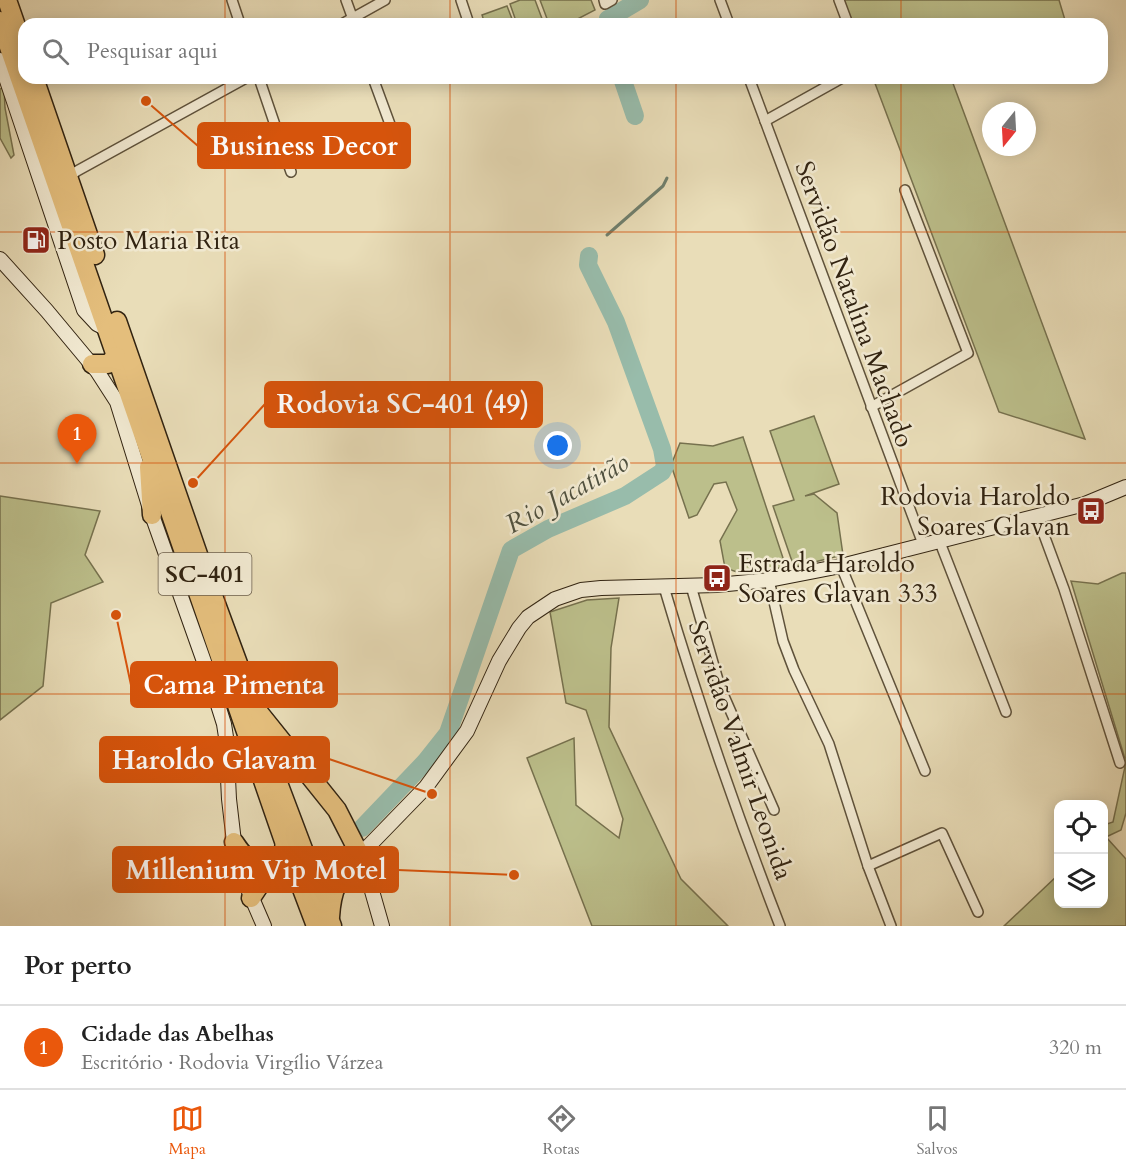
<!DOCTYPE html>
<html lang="pt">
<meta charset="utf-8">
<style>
body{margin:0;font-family:Cardo,serif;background:#f6f6f6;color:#222}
.controls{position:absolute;right:18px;bottom:18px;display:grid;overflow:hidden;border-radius:12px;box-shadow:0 3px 15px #0003}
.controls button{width:54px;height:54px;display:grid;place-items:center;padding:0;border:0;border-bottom:2px solid #e0e0e0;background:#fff;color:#222;font:30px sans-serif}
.compass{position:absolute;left:982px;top:102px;width:54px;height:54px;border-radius:50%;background:#fff;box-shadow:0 3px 15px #0003;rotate:198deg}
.you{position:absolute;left:558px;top:446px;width:21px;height:21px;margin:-15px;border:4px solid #fff;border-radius:50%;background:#1a73e8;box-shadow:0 0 0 9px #1a73e833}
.badge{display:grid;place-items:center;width:39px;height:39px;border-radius:50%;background:#ea580c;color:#fff;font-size:20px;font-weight:700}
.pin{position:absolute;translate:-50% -50px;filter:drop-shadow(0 2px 3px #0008)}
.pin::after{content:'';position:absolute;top:32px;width:21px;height:18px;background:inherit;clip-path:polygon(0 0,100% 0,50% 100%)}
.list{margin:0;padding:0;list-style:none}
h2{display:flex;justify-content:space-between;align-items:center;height:78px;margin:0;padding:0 24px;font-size:26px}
h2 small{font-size:20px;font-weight:400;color:#767676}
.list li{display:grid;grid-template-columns:39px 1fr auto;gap:18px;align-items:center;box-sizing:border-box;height:84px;padding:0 24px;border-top:2px solid #e0e0e0}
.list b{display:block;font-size:22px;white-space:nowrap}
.list p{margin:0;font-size:20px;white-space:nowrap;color:#767676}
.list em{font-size:20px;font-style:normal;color:#767676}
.icon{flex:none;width:33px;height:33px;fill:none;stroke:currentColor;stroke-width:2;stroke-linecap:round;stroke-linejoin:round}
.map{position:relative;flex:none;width:1126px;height:926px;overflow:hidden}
.search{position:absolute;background:#fff;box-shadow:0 3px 15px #0003;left:18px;right:18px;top:18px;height:66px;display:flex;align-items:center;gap:15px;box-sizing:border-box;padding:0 21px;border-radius:18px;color:#767676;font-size:22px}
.sheet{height:162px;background:#fff}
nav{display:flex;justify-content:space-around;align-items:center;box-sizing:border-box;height:84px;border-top:2px solid #e0e0e0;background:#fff;font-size:16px;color:#767676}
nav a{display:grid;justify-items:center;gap:3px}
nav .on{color:#ea580c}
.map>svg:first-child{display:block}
</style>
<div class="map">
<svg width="1126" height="926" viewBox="0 0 1126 926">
<rect width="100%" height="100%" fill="#e9ddb8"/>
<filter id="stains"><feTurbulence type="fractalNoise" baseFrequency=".00333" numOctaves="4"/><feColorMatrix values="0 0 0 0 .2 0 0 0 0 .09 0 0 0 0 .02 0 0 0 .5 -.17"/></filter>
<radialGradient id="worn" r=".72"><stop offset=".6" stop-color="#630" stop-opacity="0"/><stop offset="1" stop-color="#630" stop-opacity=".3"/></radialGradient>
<g fill="#bcbf8b" stroke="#76714e" stroke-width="1.5">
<path d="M520,0H535L544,24H517L510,4Z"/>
<path d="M540,0H591L595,10L568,24H549Z"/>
<path d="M843,0H1059L1065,20L1056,24H852Z"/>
<path d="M507,6L514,24H485L482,15Z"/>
<path d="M873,78H951L1085,439L999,412Z"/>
<path d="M4,87L5,108L14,155L11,158L0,138V89Z"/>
<path d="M814,416L839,484L805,496L814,494L837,513L843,555L794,567L773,506L794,500L770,431Z"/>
<path d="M743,437L786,567L740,573L725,568L720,541L737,510L726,482L714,484L697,515L689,518L671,465L680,443L713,446Z"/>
<path d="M0,496L100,511L85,555L103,582L51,603L43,686L0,720Z"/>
<path d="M1122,573H1126V813L1121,830L1106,837L1126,859V926H1004L1058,875V904H1104V825L1113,822L1126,762L1071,581L1098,584Z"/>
<path d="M619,598L611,648L609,727L681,879L728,926H592L527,758L574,738L576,805L619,838L623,819L586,710L566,703L550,612L587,600Z"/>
</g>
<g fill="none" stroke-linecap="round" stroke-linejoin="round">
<path stroke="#6f7f6d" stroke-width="3" d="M607,235L663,186L667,178"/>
<g stroke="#98bcab" stroke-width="18">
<path d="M609,24L608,19L640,0"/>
<path d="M622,78L635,116"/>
<path d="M362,828L425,762L448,733L511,550L548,529L625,496L662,472L665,466L662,449L616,322L588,265L589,256"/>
</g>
<g stroke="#5f523b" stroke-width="12">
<g id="street">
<path d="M232,0L240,24"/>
<path d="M346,0L354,22"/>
<path d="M461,0L469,24"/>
<path d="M604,0L605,4L612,0"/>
<path d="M720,0L729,24"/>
<path d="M839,0L848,24"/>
<path d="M342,24L385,0"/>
<path d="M259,78L291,172"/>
<path d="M373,78L391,127"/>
<path d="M749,78L923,544"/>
<path d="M765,121L842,78"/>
<path d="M68,178L77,171L246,78"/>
<path d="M871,407L968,353L905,190"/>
<path d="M1037,516L1064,589L1120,763"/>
<path d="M939,540L1006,712"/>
<path d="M841,566L925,771"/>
<path d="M769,580L783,641L794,670L829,744L868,866L891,926"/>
<path d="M691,586L720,687L774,810"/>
<path d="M664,587C698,702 737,815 780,926"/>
<path d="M868,866L942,833L978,912"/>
</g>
</g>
<g stroke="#312311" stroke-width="16">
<g id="secondary">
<path d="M0,60L84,310L97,324L107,329"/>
<path d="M0,259L47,311L97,371L117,402L152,515L207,670L224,724L226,737L229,799L234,842L242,875L264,926"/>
<path d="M382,926L370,884L360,855L426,787L467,731L499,661L519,628L528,617L555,599L581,590L601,588L717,585L769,580L841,566L1085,504L1126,487"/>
</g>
</g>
<g stroke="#312311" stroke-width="21">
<g id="highway">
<path d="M7,0L24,49"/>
<path d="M0,21L285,844L316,926"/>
<path d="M34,78L95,255"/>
<path d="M117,321L202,566L254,707L275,775L332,926"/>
<path d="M92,364H108L116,356"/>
<path d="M149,467L152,515"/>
<path d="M260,714L337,810L360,855C339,879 332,885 330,917"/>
<path d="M234,842C250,867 277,887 285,844"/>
<path d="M251,898L261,883L273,876"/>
</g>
</g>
<use href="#street" stroke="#f1e9d1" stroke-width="9"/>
<use href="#secondary" stroke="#f1e9d1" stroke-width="14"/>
<use href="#highway" stroke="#e4be7c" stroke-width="18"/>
</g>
<path fill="none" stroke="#d6540c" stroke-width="1.5" stroke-opacity="0.55" d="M225,0V24M450,0V24M676,0V24M901,0V24M225,78V926M450,78V926M676,78V926M901,78V926M0,232H1126M0,463H1126M0,694H1126"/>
<defs>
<g id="fuel-square" transform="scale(1.5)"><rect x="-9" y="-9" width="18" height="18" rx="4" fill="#8f2418" stroke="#f1e9d1"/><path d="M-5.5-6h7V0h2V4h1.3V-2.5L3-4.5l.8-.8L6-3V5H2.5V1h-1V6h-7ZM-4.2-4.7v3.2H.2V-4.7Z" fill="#fff"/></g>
<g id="bus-square" transform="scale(1.5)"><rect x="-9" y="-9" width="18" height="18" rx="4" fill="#8f2418" stroke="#f1e9d1"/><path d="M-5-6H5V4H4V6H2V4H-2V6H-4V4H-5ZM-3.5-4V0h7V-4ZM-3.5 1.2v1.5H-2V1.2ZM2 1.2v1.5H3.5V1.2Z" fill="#fff"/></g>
</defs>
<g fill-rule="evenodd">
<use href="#fuel-square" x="36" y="240"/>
<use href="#bus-square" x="1091" y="511"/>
<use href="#bus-square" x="717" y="578"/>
</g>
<g text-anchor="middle" stroke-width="5" stroke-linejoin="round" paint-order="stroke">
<rect fill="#f1e9d1" stroke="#6b5e4b" stroke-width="1.5" x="158.5" y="553" width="93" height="42" rx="4.5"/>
<g font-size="24" font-weight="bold" fill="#312311">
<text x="205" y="582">SC-401</text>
</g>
<g font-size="26" fill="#312311" stroke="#f1e9d1" text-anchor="start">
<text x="57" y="249">Posto Maria Rita</text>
<text x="1070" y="505" text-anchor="end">Rodovia Haroldo<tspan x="1070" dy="30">Soares Glavan</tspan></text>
<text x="738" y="572">Estrada Haroldo<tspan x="738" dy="30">Soares Glavan 333</tspan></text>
</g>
<g font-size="26" fill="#312311" stroke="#f1e9d1">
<text transform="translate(855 304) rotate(70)" y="9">Servidão Natalina Machado</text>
<text transform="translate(741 750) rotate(71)" y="9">Servidão Valmir Leonida</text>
</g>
<g font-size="27" font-style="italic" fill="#50513f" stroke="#f1e9d1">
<text transform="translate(567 493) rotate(-29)" y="9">Rio Jacatirão</text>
</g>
</g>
<path fill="none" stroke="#d6540c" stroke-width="2" d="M146 101L198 146M193 483L265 404M116 615L131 685M432 794L329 759M514 875L398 870"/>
<g fill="#d6540c" stroke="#f1e9d1" stroke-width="2">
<circle cx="146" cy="101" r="6"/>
<circle cx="193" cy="483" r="6"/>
<circle cx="116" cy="615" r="6"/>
<circle cx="432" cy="794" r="6"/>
<circle cx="514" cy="875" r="6"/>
</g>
<g fill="#d6540c" stroke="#d6540c" stroke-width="2">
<rect x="198" y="123" width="212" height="45" rx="6"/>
<rect x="265" y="382" width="277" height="45" rx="6"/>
<rect x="131" y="662" width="206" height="45" rx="6"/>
<rect x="100" y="737" width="229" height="45" rx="6"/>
<rect x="113" y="847" width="285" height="45" rx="6"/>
</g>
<g font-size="27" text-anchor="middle" font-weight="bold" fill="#fff">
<text x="304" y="155">Business Decor</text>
<text x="403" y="413">Rodovia SC-401 (49)</text>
<text x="234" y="694">Cama Pimenta</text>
<text x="214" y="769">Haroldo Glavam</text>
<text x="256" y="879">Millenium Vip Motel</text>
</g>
<rect width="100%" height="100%" filter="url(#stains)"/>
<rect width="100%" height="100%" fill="url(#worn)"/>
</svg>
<div class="controls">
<button><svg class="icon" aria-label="locate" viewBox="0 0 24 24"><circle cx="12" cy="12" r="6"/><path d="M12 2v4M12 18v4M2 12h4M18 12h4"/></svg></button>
<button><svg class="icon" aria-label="layers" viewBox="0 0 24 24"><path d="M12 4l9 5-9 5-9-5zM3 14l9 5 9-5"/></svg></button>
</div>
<svg class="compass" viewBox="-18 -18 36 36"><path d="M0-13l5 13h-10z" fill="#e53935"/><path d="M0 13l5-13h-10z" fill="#767676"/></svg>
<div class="you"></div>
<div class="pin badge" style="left:77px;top:464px">1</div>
<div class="search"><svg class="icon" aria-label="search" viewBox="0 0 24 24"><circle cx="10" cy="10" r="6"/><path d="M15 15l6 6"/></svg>Pesquisar aqui</div>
</div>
<section class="sheet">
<h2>Por perto<small></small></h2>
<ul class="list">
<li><span class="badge">1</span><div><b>Cidade das Abelhas</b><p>Escritório · Rodovia Virgílio Várzea</p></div><em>320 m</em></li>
</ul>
</section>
<nav>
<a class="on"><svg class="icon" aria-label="map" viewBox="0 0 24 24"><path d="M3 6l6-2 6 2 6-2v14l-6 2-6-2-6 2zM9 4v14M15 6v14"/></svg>Mapa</a>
<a><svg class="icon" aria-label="directions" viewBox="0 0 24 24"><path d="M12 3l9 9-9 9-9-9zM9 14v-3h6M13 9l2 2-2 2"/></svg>Rotas</a>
<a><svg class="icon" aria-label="saved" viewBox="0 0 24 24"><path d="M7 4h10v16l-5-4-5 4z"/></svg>Salvos</a>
</nav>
